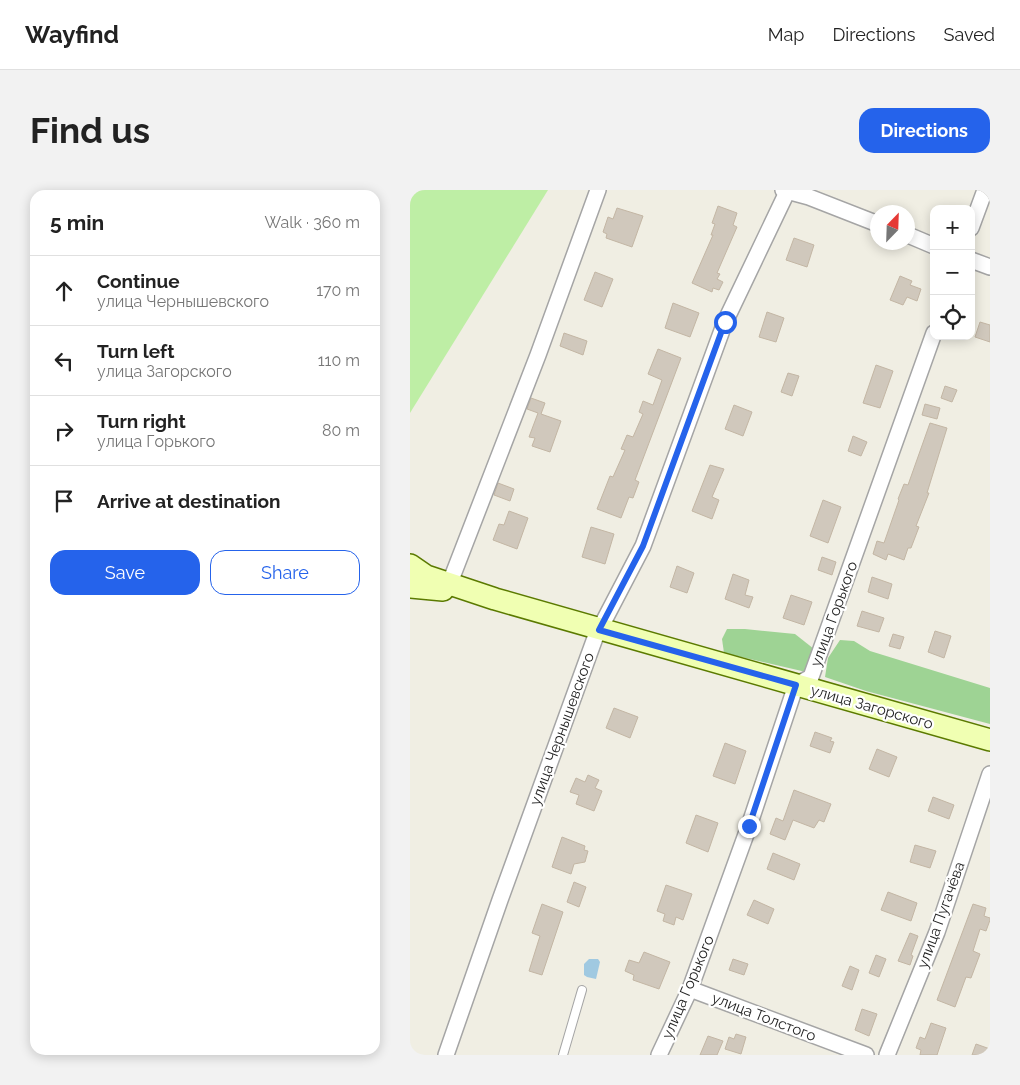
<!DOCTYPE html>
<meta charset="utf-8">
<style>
body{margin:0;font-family:Raleway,sans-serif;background:#f2f2f2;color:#222}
.controls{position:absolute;right:15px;top:15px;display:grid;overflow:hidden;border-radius:10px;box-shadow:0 2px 12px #0003}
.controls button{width:45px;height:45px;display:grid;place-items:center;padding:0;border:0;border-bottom:1px solid #e0e0e0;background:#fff;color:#222;font:25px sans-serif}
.compass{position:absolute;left:460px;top:15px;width:45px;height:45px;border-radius:50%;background:#fff;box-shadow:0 2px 12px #0003;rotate:23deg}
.stop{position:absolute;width:15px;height:15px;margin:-11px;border:4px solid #2563eb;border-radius:50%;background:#fff}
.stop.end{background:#2563eb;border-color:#fff;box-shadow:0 1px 5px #0008}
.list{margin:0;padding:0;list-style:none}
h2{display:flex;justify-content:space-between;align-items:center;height:65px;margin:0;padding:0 20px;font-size:21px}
h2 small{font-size:16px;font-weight:400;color:#767676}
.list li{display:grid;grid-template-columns:32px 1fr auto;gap:15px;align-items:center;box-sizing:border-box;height:70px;padding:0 20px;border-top:1px solid #e0e0e0}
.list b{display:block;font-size:19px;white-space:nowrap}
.list p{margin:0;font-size:16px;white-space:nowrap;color:#767676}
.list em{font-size:16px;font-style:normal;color:#767676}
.actions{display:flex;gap:10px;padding:15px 20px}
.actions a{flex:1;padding:11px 0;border:1px solid #2563eb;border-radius:15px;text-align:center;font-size:18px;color:#2563eb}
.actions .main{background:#2563eb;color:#fff}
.icon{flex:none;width:28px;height:28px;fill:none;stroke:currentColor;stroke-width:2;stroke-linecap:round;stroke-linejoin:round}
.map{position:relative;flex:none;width:580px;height:865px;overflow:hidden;border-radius:15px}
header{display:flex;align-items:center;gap:30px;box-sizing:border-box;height:70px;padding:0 25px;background:#fff;border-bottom:1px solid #e0e0e0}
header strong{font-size:24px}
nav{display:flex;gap:28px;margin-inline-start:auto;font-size:18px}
.intro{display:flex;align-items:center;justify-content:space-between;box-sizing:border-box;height:120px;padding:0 30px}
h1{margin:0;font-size:35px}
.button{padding:12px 22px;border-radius:15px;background:#2563eb;color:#fff;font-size:18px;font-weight:700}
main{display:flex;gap:30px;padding:0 30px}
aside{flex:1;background:#fff;border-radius:15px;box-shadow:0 2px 12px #0003}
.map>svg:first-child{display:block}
</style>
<header>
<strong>Wayfind</strong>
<nav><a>Map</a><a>Directions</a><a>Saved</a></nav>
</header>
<div class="intro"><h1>Find us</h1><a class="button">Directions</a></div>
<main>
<aside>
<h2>5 min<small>Walk · 360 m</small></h2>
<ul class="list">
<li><svg class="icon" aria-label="ahead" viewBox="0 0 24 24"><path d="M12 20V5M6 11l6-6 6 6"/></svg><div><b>Continue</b><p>улица Чернышевского</p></div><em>170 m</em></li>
<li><svg class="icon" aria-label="left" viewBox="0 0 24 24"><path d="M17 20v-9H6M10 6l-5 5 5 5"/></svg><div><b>Turn left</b><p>улица Загорского</p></div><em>110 m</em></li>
<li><svg class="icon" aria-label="right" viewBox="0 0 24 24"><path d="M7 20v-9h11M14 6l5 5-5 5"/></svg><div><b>Turn right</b><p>улица Горького</p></div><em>80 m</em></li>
<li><svg class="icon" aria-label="arrive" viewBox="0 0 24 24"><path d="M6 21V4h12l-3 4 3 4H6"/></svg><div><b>Arrive at destination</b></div></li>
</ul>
<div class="actions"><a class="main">Save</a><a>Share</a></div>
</aside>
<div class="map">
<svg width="580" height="865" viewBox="0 0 580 865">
<rect width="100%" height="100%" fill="#f0eee3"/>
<path fill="#beeea5" d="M0,0H138L0,223Z"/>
<g fill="#9ed394">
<path d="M317,439H335L385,444L404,459L396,482L314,463L312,449Z"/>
<path d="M430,450L444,451L460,461L580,498V534L456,501L415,487L418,468Z"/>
</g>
<path fill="#a0c9e1" d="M179,769H188L190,772L186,789L177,787L174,785V774Z"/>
<g fill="#d0c8bc" stroke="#c3b6a4">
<path d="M308,16L327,23L323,35L327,37L307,83L310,84L307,89L313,92L309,100L303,98L302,102L282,93L303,45H301L305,34L302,33Z"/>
<path d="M207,18L233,26L222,57L196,48L197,44L193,42L198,27L203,29Z"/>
<path d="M384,48L404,55L397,77L376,70Z"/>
<path d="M185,82L203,89L192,117L174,110Z"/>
<path d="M490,86L502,91L500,95L511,99L507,111L497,107L493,115L480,110Z"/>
<path d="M263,113L289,123L280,147L255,138Z"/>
<path d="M357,122L374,128L366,152L349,147Z"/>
<path d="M570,132L580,135V152L565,147Z"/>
<path d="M154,143L177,151L173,165L150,156Z"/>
<path d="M248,159L271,168L225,290L229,292L223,308L219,307L211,328L187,319L200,286L203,287L215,260L211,259L217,245L223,247L233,224L229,222L233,211L243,215L252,190L238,184Z"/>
<path d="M466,175L483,181L470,218L453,213Z"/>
<path d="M378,183L389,186L382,206L371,202Z"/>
<path d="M535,196L547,200L542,212L531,208Z"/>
<path d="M121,208L135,213L131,224L151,231L140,262L122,256L125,248L119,247L128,223L117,219Z"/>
<path d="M515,214L530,218L527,229L512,225Z"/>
<path d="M324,215L342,222L333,246L315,239Z"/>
<path d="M520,233L537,238L517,303H519L506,336L509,337L501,358H498L494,370L478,364L476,370L463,364L467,351L474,353L489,310L488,309L494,294L498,295Z"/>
<path d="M443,246L457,252L451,266L438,261Z"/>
<path d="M300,275L314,279L302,307L309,310L302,329L282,321Z"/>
<path d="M88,293L104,299L100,311L84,305Z"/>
<path d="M413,310L431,317L418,353L400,346Z"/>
<path d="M99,321L118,328L107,359L83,350L89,334L94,335Z"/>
<path d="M181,337L204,344L195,374L172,367Z"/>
<path d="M412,367L426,372L422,385L408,380Z"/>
<path d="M267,376L284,383L277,403L260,397Z"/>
<path d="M323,384L339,390L335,405L343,407L339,418L315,409Z"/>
<path d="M462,387L482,394L478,409L458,402Z"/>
<path d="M381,405L402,412L394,435L373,428Z"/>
<path d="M452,421L474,428L469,442L447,436Z"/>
<path d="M525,441L541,446L534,468L518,462Z"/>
<path d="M483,444L494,447L490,459L479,456Z"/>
<path d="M204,518L228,527L220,548L196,538Z"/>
<path d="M405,542L422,548L420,551L424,552L420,563L400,556Z"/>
<path d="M315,553L336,561L325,594L303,586Z"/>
<path d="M467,559L487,567L479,587L459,579Z"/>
<path d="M178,585L189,590L185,598L192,601L184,621L166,614L169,605L160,602L166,588L175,592Z"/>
<path d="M384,600L421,614L414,632L409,630L404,638L383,630L375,650L360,644L366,628L373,631Z"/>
<path d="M523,607L544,615L539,629L518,621Z"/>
<path d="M286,625L308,633L298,662L276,653Z"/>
<path d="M152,647L175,656L174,660L178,661L175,672L164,674L161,684L142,677Z"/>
<path d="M505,655L526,661L520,678L500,672Z"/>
<path d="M363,663L390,674L384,690L357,679Z"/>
<path d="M164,692L176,697L169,717L157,712Z"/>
<path d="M256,695L282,704L273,730L266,727L264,735L253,731L255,724L247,721Z"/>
<path d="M478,702L507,713L501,731L471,720Z"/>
<path d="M344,710L364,719L358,734L337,725Z"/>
<path d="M132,714L153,722L132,785L119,781L130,746L122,743Z"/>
<path d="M563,714L576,718L574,726L580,728V730L576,741L570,739L563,761L570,764L561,788L556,787L545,817L527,810Z"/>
<path d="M500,743L508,746L501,765L503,766L500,775L488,771Z"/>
<path d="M234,762L260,772L249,799L223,790L224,785L215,781L219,770L229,773Z"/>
<path d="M466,765L476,769L469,787L459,783Z"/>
<path d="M323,769L338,774L334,785L319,780Z"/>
<path d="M440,776L449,780L442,800L432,796Z"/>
<path d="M452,819L467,824L459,846L445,840Z"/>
<path d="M521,833L536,838L527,865H510L511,860L506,858L510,847L515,849Z"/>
<path d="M326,844L336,847L331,864L315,859L319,847L324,849Z"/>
<path d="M298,846L313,851L307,865H290Z"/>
<path d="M566,854L580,859V865H562Z"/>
</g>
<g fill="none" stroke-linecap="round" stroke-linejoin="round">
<g stroke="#a5a5a5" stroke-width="10">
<path id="lane" d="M153,865L172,800"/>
</g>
<g stroke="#a5a5a5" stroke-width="18">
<g id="street">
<path d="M373,0L399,7L468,34"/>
<path d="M561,38L575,0"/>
<path d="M498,45L524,56"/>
<path d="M561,70L580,77"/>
<path d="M39,395L128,165L188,0"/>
<path d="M280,799L456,865"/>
<path d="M36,865L90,710L185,448L233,356L315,132L378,0"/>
<path d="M249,865L280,799L339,636L386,495L401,487L524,143"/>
<path d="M477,865L527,742L580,584"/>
</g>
</g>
<g stroke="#5b7a00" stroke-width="24">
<g id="secondary">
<path d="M0,375L16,386L85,409L580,550"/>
<path d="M0,397L33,400"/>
</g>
</g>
<use href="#lane" stroke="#fff" stroke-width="8"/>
<use href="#street" stroke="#fff" stroke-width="15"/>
<use href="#secondary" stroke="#f0ffb2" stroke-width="21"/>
</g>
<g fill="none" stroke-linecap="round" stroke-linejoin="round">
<path stroke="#2563eb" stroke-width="6" d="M315,132L233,356L189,440L386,495L339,636"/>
</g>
<g text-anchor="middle" stroke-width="4.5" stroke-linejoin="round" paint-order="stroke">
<g font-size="15" fill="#1e1e1e" stroke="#fff">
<text transform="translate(424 424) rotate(-70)" y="5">улица Горького</text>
<text transform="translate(462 517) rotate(16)" y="5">улица Загорского</text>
<text transform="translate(152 539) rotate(-70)" y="5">улица Чернышевского</text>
<text transform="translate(531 725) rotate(-70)" y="5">улица Пугачёва</text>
<text transform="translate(278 797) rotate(-67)" y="5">улица Горького</text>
<text transform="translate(354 827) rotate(21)" y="5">улица Толстого</text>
</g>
</g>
</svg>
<div class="controls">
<button>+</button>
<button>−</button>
<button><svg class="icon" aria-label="locate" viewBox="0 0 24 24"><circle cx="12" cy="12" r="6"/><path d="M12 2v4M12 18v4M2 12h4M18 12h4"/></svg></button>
</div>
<svg class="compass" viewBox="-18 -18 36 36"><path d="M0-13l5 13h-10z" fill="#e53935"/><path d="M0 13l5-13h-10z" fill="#767676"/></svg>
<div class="stop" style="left:315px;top:132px"></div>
<div class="stop end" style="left:339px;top:636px"></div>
</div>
</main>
